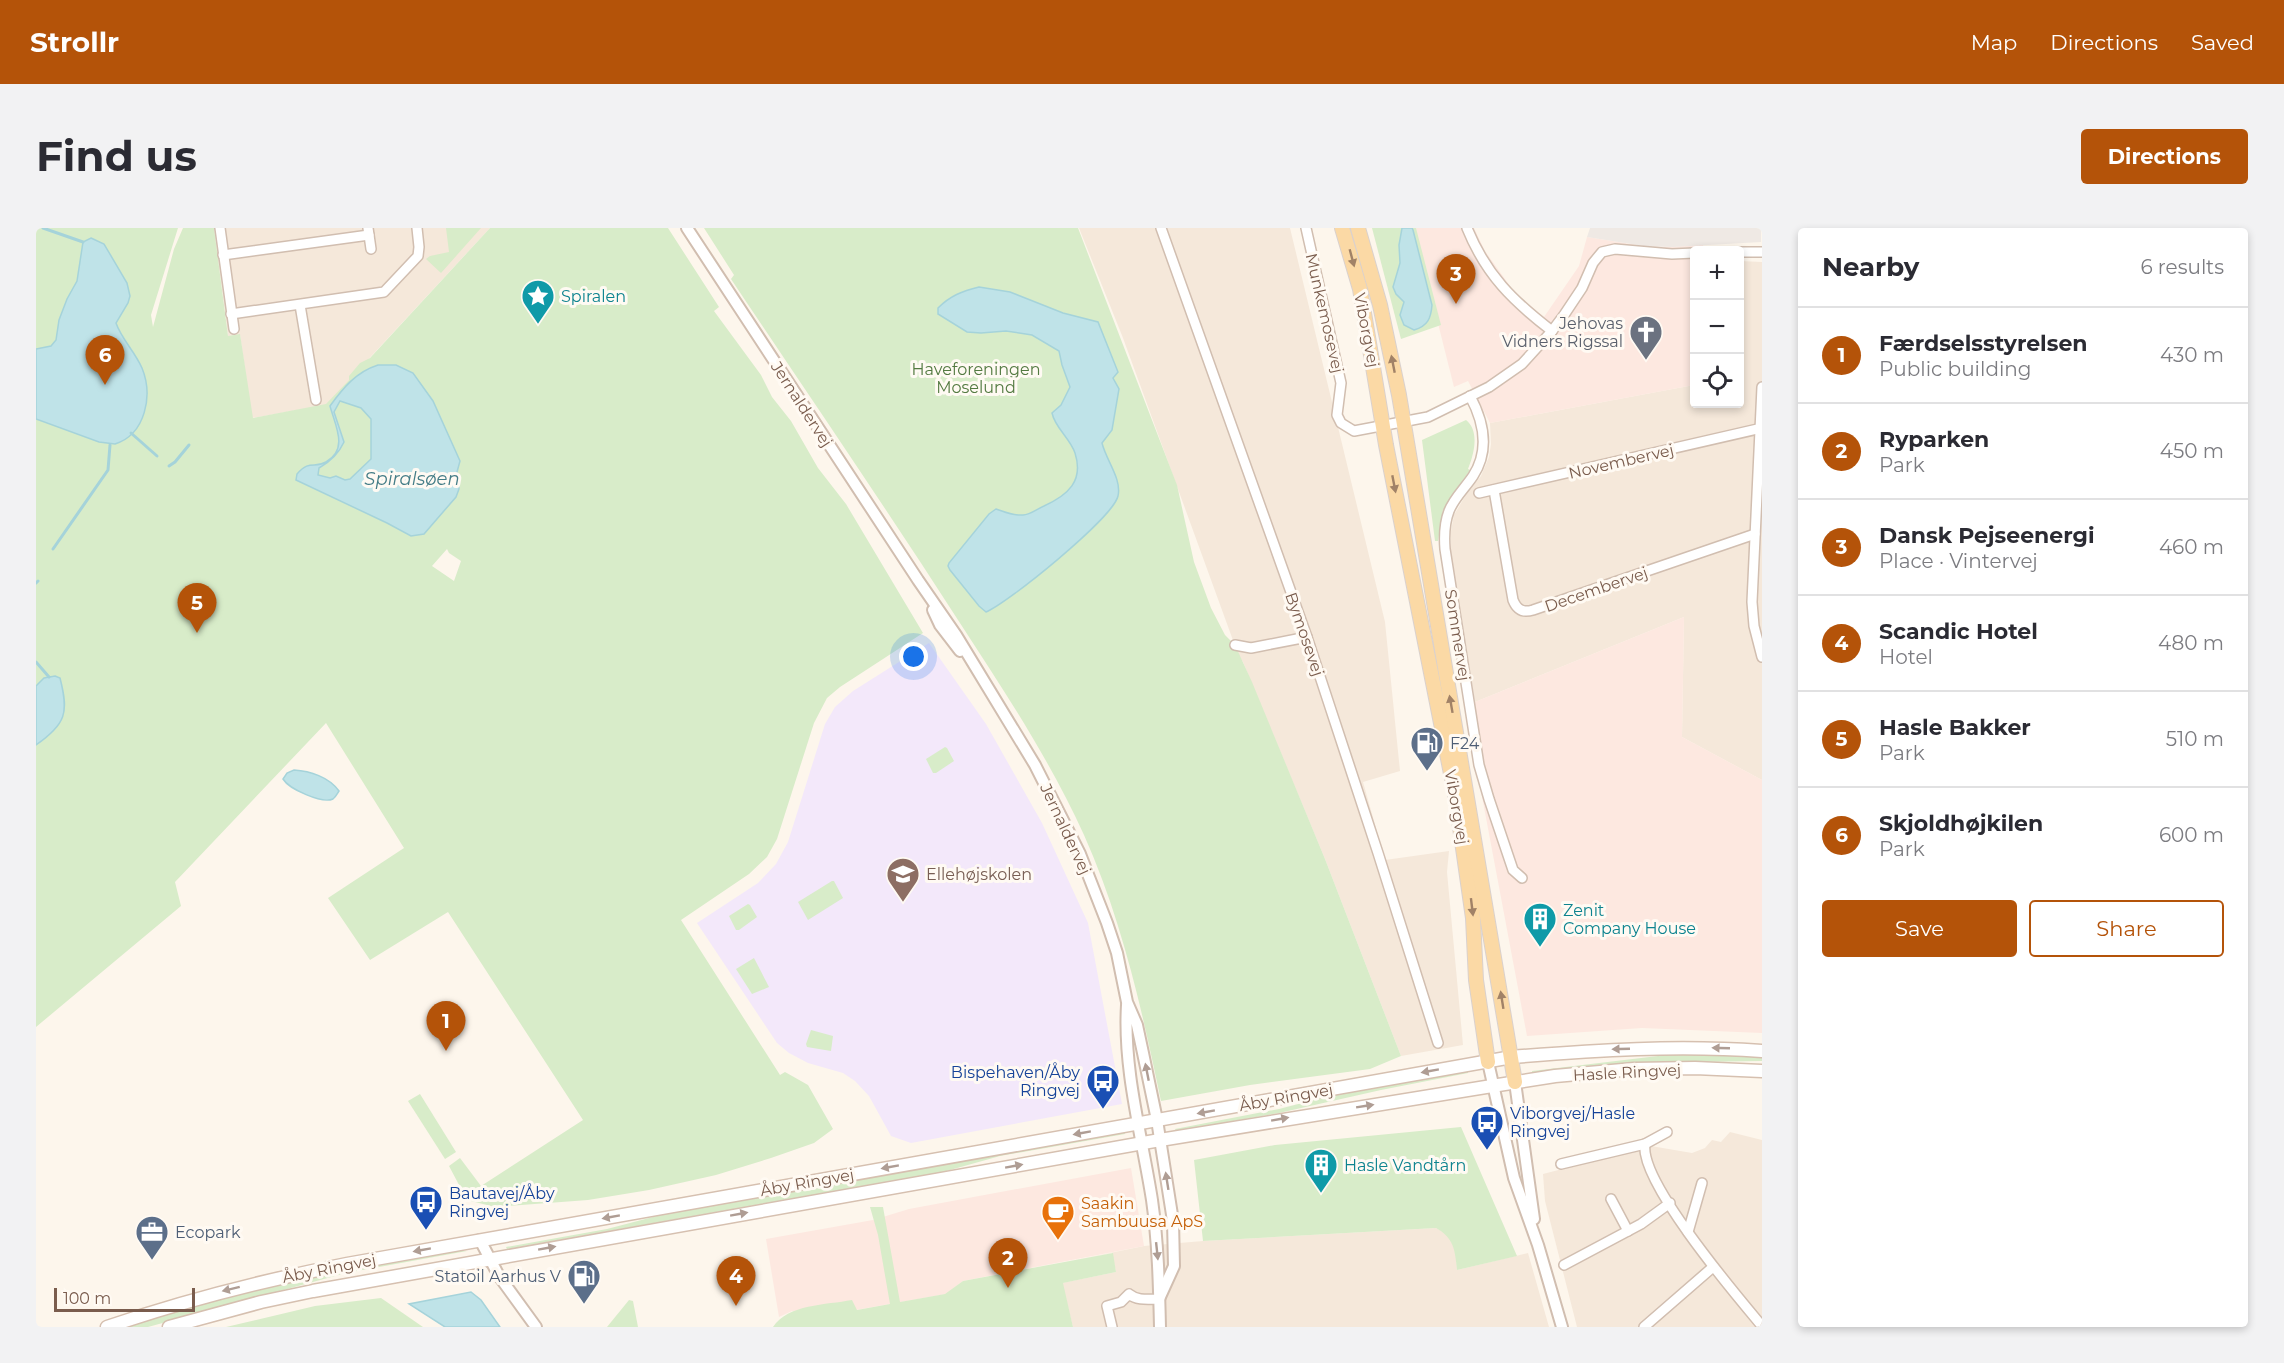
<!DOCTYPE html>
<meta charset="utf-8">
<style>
body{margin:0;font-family:Montserrat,sans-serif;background:#f2f2f3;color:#2b2b33}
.controls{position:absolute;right:18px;top:18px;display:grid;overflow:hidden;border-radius:6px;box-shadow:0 3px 9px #0003}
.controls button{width:54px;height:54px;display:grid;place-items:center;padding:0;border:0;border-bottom:2px solid #e1e1e2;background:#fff;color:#2b2b33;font:30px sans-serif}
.scale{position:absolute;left:18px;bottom:15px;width:141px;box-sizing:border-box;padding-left:6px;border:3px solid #7a5c4d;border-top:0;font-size:16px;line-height:21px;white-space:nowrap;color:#7a5c4d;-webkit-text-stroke:4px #fffaf3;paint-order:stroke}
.you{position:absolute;left:878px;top:429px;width:21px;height:21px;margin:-15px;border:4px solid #fff;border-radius:50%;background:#1a73e8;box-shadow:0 0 0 9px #1a73e833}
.badge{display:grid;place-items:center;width:39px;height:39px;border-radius:50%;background:#b45309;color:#fff;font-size:20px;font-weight:700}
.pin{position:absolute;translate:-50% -50px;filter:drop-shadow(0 2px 3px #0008)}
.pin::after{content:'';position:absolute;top:32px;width:21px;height:18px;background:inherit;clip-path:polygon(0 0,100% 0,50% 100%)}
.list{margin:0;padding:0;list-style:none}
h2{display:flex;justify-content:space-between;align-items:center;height:78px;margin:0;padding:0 24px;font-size:26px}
h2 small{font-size:20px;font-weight:400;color:#7c7c81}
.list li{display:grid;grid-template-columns:39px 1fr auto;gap:18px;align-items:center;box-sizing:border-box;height:96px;padding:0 24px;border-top:2px solid #e1e1e2}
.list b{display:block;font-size:22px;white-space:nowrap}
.list p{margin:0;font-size:20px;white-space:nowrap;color:#7c7c81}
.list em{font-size:20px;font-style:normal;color:#7c7c81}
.actions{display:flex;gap:12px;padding:18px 24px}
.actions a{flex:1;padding:14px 0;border:2px solid #b45309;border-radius:6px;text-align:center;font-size:21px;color:#b45309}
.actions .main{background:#b45309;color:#fff}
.icon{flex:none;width:33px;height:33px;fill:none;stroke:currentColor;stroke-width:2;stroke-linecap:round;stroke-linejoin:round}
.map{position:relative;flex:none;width:1726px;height:1099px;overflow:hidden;border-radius:6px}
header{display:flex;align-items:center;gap:36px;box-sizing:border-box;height:84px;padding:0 30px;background:#b45309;color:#fff}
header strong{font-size:28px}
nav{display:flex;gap:33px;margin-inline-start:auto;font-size:21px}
.intro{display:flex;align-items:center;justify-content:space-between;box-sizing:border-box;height:144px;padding:0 36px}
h1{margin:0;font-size:42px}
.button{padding:15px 27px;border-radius:6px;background:#b45309;color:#fff;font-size:21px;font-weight:700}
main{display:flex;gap:36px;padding:0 36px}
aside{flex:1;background:#fff;border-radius:6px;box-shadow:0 3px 9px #0003}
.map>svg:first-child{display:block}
</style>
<header>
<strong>Strollr</strong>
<nav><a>Map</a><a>Directions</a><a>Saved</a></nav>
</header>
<div class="intro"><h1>Find us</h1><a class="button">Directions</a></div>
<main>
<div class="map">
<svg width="1726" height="1099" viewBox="0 0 1726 1099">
<rect width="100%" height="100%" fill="#fdf6ec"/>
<g fill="#f5e8da">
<path d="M178,0H454L290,177L216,190L204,107L192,108Z"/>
<path d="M1043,0H1254L1349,394L1364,543L1327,554L1349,632L1413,623L1411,644L1427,817L1365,828L1289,631L1207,434L1202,426L1087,110Z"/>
<path d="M1704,33L1726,34V552L1646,509L1648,389L1439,474L1415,325V303L1418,287L1431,265L1445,248L1453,229L1455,216L1454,195L1658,157V176H1704Z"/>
<path d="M1694,904L1726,912V1099H1541L1509,973L1507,946L1615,918L1656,925L1669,920L1676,912L1685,914Z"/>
<path d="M1400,1000L1411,1006L1419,1018L1421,1042L1492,1025L1513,1099H1037L1026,1055L1080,1044L1076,1025L1020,1036L1108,1018L1167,1013Z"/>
</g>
<g fill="#fde8e0">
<path d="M1378,0H1438L1449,23L1479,65L1508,89L1543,38L1551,9L1608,18L1637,19L1667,16V22H1658V157L1454,195L1432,153L1418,159Z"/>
<path d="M1648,389L1646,509L1726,552V805L1606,800L1491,808L1429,478Z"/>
<path d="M1095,940L1108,1018L927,1053L910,1066L820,1082L756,1083L743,1089L730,1011L837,992L873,981Z"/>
</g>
<path fill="#efe9e4" d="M1554,0H1725V14L1637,19L1608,18L1551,9Z"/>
<path fill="#f3e8fa" d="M893,415L950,496L1006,595L1052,695L1086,876L875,915L855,908L833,868L819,853L807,845L772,835L753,825L741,815L661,695L722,655L740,636L752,614L789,496L799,479L817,463Z"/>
<g fill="#d8ecc9" fill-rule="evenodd">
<path d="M0,0H142L115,87L117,99L138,21L147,0H178L192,108L204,106L217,190L290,176L313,152V148L324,135L334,130L454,0H632L683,79L678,83L725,147L736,169L755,193L782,240L810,276L887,405L804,459L791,470L778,495L741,611L731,629L713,646L645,692L744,847L749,844L772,857L797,901L778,915L735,930L680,947L613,962L552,972L459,979L431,972L413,938L424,930L445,958L547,892L412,684L334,732L292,670L368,620L290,495L139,654L145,678L0,799ZM411,321L413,325L425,333L418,353L396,338Z"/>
<path d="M410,0H445L405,45L390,31L394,28L413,24Z"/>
<path d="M668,0H1042L1141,257L1158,334L1175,380L1189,407L1199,417L1216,454L1289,631L1365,828L1334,841L1214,857L1125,873C1106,782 1086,692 1048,607C1014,532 967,461 922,392C848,277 771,165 695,51L698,47Z"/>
<path d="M1336,0H1380L1405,97L1365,111Z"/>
<path d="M1430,192C1444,203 1438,226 1432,241L1434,242L1407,282L1402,313H1399L1386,212Z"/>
<path d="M909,519L911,520L918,533L900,545H897L890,531Z"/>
<path d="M796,653H798L807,670L772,692L762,674Z"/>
<path d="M712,676L714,677L721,689L703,702H700L693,688Z"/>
<path d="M718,730L733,759L716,766L700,741Z"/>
<path d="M775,802L797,808L795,823L771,819L770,816Z"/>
<path d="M1647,825L1726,829V833L1593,835L1496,845V843Z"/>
<path d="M1432,843V845L1345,862L1243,885L1140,903L1139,901L1243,881L1297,867Z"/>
<path d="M384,866L420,924L409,931L372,873Z"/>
<path d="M1425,899L1481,1028L1421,1042C1419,1022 1418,1010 1400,1000L1167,1013L1158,932L1239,917Z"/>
<path d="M1088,903L1089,906L964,928L907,944L471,1021L470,1019L571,1001L640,983Z"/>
<path d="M834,979H847L864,1074L909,1066L927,1053L1077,1025L1080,1044L1027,1055L1037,1099H737C752,1076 790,1077 816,1072L821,1082L854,1076L842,1007Z"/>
<path d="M416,1023H431L310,1045L112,1099H89L221,1061L324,1039Z"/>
<path d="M345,1070L387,1099H190L279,1078Z"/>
<path d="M593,1072L597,1073L602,1099H571Z"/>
</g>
<g fill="#bfe3e8" stroke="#a5d3da" stroke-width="1.5" fill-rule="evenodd">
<path d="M1366,0H1376L1377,2L1396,77C1395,90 1392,98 1378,102L1368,97L1364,87L1368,74L1360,66L1357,59L1364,35L1363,17Z"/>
<path d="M55,10L68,16L91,55L94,68L92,75L80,95C85,110 99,124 106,140C117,167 110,206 79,216L63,214L0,191V121L15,118L20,112L23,92L31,71L41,53L47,14Z"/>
<path d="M943,59L974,64L1027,85L1062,94L1082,144L1077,150L1083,161L1076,202L1066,215C1070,232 1086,251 1082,268C1077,290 972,375 950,384L943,378L914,342L912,338L913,335L953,286L960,281C969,284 977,288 987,287C994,287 1001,281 1008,278C1032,267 1048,253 1039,225C1034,210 1019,200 1016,185L1025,177L1034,159L1026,137L1023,123L996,107L970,103L945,105L931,104L902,86V80C914,68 926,63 943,59Z"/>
<path d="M342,137H360L377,145L397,173L424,233L421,244L423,261L420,269L388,306L375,308L351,295L260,252L261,246C274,231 278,241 290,234C313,221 299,197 294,178C307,160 320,144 342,137ZM304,173L325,180L335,191V231L314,251L309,252L300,248L294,250L282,247L283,240C294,234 303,225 308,214L298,184Z"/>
<path d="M19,448L24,450C33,485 30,496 0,517V458L8,450Z"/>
<path d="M258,542C274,543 293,549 303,563C301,566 300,569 297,571C286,576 253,561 247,551L251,545Z"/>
<path d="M435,1064L445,1072L464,1099H409L373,1076Z"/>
</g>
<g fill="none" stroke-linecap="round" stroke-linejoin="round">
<g stroke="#a5d3da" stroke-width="3">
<path d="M7,0L47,14"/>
<path d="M95,205L121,228"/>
<path d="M133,238L139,234L153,217"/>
<path d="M17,321L72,242L74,217"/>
<path d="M0,355L2,353"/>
<path d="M0,434L13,449"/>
</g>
<g stroke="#d1beb0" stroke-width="12">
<g id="minor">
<path d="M184,0L198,101"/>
<path d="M332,0L335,21"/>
<path d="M1125,0L1271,409L1342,625L1402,815"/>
<path d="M1270,0L1305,155L1301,187L1305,195L1318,203L1392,189L1453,159L1486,136L1516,103L1528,87L1546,60L1557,35L1566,24L1579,21L1636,26L1658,25"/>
<path d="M1431,0C1450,47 1477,73 1516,103"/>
<path d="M1704,24H1726"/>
<path d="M187,27L333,7"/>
<path d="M264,77L280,172"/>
<path d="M195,86L348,64L382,28L383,19L381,0"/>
<path d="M1726,159L1716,374L1718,398L1726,429"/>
<path d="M1434,168C1448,194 1454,222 1437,248C1429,260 1418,270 1413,283C1408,296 1408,308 1409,321L1443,537L1453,571L1477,642L1486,650"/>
<path d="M1458,262L1477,372C1481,382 1487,385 1497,382L1719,306"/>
<path d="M1443,265L1726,200"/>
<path d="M1199,417L1215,420L1271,409"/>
<path d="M1609,916C1603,953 1700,1067 1726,1098"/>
<path d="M1525,936L1609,916L1631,904"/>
<path d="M1575,971L1592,1003"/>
<path d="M1652,1004L1666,955"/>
<path d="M1528,1037L1605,996L1634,975"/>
<path d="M1076,1099L1071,1078L1085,1074L1093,1066C1101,1073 1113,1071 1123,1071"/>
<path d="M1608,1099L1677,1039"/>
</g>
</g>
<g stroke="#d1beb0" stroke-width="14">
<g id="tertiary">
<path d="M651,0L882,352L920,407L999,537L1044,626L1071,695L1081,725L1091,774L1101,797L1107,825L1121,892L1137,993L1138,1038L1123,1071"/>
<path d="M897,382L904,397L924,423"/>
<path d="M1091,777C1087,842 1106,908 1116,972C1122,1014 1123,1056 1124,1099"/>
<path d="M1452,834L1478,950L1502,1017L1526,1099"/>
<path d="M1479,854L1498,991"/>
<path d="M444,1012L463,1048L500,1099"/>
</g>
</g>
<g stroke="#d6c0b0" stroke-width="15">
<g id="secondary">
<path d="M71,1099C150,1072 229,1052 311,1036L1476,829C1560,822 1642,817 1726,823"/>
<path d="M133,1099L225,1074L277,1063L1124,912L1456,858L1519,848L1598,841L1659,840L1726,843"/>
</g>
</g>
<g stroke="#dad1cd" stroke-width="16">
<g id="primary">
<path d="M1306,0L1324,61L1350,217L1420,571L1437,690L1440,752L1452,834"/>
<path d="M1322,0L1344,77L1363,167L1479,854"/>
</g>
</g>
<use href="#minor" stroke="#fff" stroke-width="9"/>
<use href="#tertiary" stroke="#fff" stroke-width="10"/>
<use href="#secondary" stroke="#fff" stroke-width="12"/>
<use href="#primary" stroke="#fbd9a5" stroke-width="14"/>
</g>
<defs><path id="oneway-solid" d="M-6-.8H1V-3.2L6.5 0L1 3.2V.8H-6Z" transform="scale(1.5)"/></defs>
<g fill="#a18267">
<use href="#oneway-solid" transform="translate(1316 30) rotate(75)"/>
<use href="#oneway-solid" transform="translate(1357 136) rotate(-101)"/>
<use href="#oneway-solid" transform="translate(1358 256) rotate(79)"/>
<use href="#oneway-solid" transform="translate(1415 476) rotate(-100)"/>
<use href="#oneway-solid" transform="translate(1436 679) rotate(83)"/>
<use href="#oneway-solid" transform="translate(1466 772) rotate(-99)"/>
</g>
<g fill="#af9d94">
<use href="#oneway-solid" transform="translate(1685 820) rotate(-178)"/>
<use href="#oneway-solid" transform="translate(1585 821) rotate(178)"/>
<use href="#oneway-solid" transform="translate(1394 843) rotate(170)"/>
<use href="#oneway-solid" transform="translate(1111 844) rotate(-101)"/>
<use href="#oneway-solid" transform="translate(1329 878) rotate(-9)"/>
<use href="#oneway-solid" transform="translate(1170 884) rotate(170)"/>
<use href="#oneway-solid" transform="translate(1244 891) rotate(-10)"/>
<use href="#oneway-solid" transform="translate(1046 905) rotate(170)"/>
<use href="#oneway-solid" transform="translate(978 938) rotate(-10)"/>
<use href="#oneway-solid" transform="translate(854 939) rotate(170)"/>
<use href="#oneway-solid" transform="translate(1131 953) rotate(-99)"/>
<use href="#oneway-solid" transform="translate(703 986) rotate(-10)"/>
<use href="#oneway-solid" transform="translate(575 989) rotate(170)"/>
<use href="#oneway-solid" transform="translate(511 1020) rotate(-10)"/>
<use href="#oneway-solid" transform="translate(386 1022) rotate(170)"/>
<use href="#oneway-solid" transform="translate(1121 1023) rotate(84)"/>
<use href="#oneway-solid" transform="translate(195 1061) rotate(166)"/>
</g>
<defs>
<g id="sight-pin" transform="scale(1.725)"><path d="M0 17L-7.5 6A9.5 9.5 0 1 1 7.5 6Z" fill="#0f9aa8" stroke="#fffaf3"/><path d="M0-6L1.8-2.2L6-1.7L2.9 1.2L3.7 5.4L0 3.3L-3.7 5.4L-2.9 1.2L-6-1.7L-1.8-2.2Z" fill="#fff"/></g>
<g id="church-pin" transform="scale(1.725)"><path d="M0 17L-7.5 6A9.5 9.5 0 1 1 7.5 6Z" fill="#6b7280" stroke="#fffaf3"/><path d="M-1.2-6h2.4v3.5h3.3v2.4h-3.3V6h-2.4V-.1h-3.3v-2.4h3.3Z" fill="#fff"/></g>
<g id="fuel-pin" transform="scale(1.725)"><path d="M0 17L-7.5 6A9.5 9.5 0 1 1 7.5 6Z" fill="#5c6f8a" stroke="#fffaf3"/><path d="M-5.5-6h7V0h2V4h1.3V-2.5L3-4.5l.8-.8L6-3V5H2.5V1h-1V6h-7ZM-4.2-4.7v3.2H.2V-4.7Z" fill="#fff"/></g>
<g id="school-pin" transform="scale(1.725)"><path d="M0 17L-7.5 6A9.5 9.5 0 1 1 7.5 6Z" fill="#8d6e63" stroke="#fffaf3"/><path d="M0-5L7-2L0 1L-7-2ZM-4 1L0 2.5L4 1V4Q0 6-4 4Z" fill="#fff"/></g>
<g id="building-pin" transform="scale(1.725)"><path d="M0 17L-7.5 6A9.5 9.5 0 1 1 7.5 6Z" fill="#0f9aa8" stroke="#fffaf3"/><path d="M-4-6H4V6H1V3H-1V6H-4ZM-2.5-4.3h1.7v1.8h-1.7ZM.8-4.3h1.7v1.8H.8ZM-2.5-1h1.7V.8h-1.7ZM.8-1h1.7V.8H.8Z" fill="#fff"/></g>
<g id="bus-pin" transform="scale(1.725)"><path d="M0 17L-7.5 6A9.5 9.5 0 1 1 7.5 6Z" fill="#1a4fb4" stroke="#fffaf3"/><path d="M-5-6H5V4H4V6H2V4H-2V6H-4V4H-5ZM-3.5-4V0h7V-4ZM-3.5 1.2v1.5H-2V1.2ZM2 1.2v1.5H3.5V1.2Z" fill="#fff"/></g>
<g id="cafe-pin" transform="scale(1.725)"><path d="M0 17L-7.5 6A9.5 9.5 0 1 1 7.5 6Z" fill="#e8710a" stroke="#fffaf3"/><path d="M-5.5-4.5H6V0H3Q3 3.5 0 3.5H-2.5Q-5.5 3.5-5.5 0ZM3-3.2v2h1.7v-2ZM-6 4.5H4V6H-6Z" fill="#fff"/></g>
<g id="office-pin" transform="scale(1.725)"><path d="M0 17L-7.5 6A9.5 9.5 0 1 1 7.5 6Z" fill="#5c6f8a" stroke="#fffaf3"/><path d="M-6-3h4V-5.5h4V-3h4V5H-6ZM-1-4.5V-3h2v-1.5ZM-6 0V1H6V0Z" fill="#fff"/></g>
</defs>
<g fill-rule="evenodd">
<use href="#sight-pin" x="502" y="68"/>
<use href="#church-pin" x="1610" y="104"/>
<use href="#fuel-pin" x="1391" y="515"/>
<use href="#school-pin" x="867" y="646"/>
<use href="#building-pin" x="1504" y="691"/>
<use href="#bus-pin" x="1067" y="853"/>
<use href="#bus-pin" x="1451" y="894"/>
<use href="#building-pin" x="1285" y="937"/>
<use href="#bus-pin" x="390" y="974"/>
<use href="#cafe-pin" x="1022" y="984"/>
<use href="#office-pin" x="116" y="1004"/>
<use href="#fuel-pin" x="548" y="1048"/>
</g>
<g text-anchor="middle" stroke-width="6" stroke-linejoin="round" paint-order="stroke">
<g font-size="16" fill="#0d838f" stroke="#fffaf3" text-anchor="start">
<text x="525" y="74">Spiralen</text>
<text x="1527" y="688">Zenit<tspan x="1527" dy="18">Company House</tspan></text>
<text x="1308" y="943">Hasle Vandtårn</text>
</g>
<g font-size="16" fill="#7a5c4d" stroke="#fffaf3">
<text transform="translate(1289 85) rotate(77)" y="6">Munkemosevej</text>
<text transform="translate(1331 102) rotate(79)" y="6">Viborgvej</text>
<text transform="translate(766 176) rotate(57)" y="6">Jernaldervej</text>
<text transform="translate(1585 233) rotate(-13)" y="6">Novembervej</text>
<text transform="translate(1560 361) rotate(-19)" y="6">Decembervej</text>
<text transform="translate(1269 406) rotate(71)" y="6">Bymosevej</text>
<text transform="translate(1422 407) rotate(81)" y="6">Sommervej</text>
<text transform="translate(1421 579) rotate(80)" y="6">Viborgvej</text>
<text transform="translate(1030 601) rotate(65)" y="6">Jernaldervej</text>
<text transform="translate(1591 844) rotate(-3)" y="6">Hasle Ringvej</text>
<text transform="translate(1250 869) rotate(-10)" y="6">Åby Ringvej</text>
<text transform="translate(771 954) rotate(-10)" y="6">Åby Ringvej</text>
<text transform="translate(293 1040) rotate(-11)" y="6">Åby Ringvej</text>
</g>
<g font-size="16" fill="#5b616d" stroke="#fffaf3" text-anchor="end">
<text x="1587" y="101">Jehovas<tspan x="1587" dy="18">Vidners Rigssal</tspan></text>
</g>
<g font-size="16" fill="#537a41" stroke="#fffaf3">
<text x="940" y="147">Haveforeningen<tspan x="940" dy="18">Moselund</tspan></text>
</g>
<g font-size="16" fill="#4e5e75" stroke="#fffaf3" text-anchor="start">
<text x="1414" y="521">F24</text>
<text x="139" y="1010">Ecopark</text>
<text x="525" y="1054" text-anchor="end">Statoil Aarhus V</text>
</g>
<g font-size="16" fill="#785e54" stroke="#fffaf3" text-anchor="start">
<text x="890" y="652">Ellehøjskolen</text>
</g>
<g font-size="16" fill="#164399" stroke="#fffaf3" text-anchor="start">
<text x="1044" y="850" text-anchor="end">Bispehaven/Åby<tspan x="1044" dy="18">Ringvej</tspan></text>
<text x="1474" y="891">Viborgvej/Hasle<tspan x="1474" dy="18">Ringvej</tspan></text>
<text x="413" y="971">Bautavej/Åby<tspan x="413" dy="18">Ringvej</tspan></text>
</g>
<g font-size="16" fill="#c56008" stroke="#fffaf3" text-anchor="start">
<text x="1045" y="981">Saakin<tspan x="1045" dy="18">Sambuusa ApS</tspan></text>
</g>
<g font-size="18" font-style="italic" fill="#437c86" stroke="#fffaf3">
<text x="376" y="257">Spiralsøen</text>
</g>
</g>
</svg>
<div class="controls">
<button>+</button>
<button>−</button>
<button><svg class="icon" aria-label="locate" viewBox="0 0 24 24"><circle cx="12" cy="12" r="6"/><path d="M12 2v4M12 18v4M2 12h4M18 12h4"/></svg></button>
</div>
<div class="scale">100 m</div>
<div class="you"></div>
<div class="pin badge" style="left:410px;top:823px">1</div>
<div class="pin badge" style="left:972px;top:1060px">2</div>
<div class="pin badge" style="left:1420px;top:76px">3</div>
<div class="pin badge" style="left:700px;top:1078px">4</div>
<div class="pin badge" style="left:161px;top:405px">5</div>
<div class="pin badge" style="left:69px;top:157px">6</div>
</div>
<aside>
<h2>Nearby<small>6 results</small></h2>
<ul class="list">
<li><span class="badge">1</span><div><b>Færdselsstyrelsen</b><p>Public building</p></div><em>430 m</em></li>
<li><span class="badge">2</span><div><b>Ryparken</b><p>Park</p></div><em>450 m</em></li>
<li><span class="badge">3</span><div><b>Dansk Pejseenergi</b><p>Place · Vintervej</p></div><em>460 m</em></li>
<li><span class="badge">4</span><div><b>Scandic Hotel</b><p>Hotel</p></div><em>480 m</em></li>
<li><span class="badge">5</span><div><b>Hasle Bakker</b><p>Park</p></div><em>510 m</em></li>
<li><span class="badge">6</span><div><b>Skjoldhøjkilen</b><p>Park</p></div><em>600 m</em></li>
</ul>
<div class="actions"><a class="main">Save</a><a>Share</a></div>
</aside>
</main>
